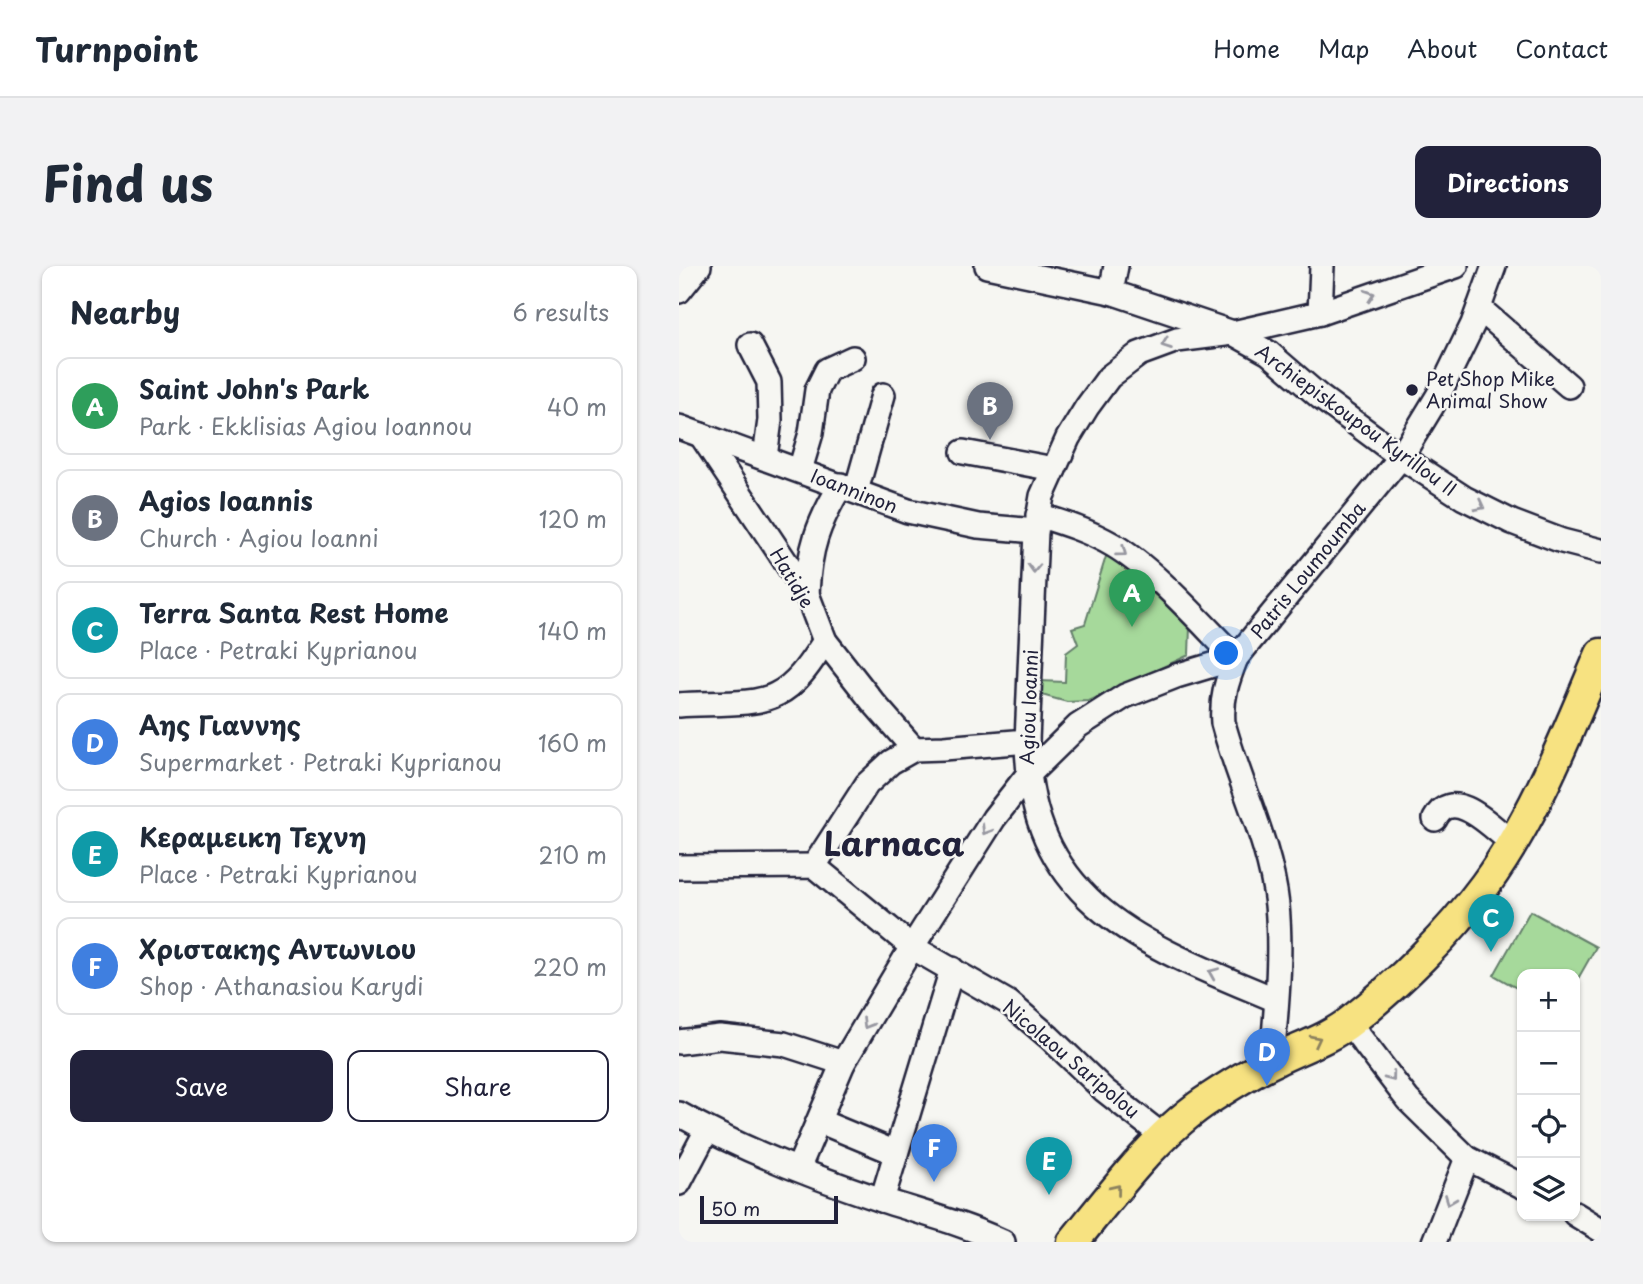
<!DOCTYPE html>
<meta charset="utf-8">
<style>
body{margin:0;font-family:"Playpen Sans",sans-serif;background:#f2f2f3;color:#1f2937}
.controls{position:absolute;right:21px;bottom:21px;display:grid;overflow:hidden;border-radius:14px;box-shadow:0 2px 5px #0004}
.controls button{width:63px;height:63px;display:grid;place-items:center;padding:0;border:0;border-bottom:2px solid #e0e1e3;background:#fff;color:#1f2937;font:35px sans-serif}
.scale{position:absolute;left:21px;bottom:18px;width:138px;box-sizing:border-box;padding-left:7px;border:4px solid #22223b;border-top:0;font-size:19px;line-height:24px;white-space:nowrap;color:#22223b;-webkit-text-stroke:5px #f6f6f2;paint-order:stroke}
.you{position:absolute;left:548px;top:388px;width:24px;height:24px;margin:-18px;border:5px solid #fff;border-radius:50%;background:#1a73e8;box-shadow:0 0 0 10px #1a73e833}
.badge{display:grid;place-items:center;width:46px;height:46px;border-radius:50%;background:#22223b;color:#fff;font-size:23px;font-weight:700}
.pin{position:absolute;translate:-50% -58px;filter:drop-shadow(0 2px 4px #0008)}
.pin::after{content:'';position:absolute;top:37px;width:24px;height:21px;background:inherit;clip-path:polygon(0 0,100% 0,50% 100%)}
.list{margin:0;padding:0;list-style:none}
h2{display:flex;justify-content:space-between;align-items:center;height:91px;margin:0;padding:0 28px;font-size:30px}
h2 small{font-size:23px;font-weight:400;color:#747a83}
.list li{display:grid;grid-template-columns:46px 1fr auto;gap:21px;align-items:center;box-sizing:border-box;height:98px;margin:0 14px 14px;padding:0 14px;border:2px solid #e0e1e3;border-radius:14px}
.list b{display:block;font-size:26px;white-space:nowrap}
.list p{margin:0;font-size:23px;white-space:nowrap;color:#747a83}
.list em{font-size:23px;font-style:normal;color:#747a83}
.actions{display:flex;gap:14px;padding:21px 28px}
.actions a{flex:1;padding:16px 0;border:2px solid #22223b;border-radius:14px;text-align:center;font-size:24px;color:#22223b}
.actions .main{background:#22223b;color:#fff}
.icon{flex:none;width:38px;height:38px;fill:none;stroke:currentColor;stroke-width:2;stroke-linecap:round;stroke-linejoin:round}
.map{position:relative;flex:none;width:922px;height:976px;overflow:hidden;border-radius:14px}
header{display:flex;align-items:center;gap:42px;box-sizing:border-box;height:98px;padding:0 35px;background:#fff;border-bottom:2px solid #e0e1e3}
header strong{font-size:33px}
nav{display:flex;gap:38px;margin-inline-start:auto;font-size:24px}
.intro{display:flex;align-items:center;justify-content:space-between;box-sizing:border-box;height:168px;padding:0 42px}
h1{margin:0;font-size:49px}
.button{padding:18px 32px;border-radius:14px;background:#22223b;color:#fff;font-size:24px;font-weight:700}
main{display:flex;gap:42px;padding:0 42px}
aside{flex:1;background:#fff;border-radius:14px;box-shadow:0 2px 5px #0004}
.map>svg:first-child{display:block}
</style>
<header>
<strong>Turnpoint</strong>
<nav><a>Home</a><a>Map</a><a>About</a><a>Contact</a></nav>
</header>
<div class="intro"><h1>Find us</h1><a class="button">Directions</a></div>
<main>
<aside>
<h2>Nearby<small>6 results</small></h2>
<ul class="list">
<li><span class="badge" style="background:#2e9e5b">A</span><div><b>Saint John's Park</b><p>Park · Ekklisias Agiou Ioannou</p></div><em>40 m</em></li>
<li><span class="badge" style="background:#6b7280">B</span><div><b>Agios Ioannis</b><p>Church · Agiou Ioanni</p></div><em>120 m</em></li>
<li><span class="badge" style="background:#0f9aa8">C</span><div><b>Terra Santa Rest Home</b><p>Place · Petraki Kyprianou</p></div><em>140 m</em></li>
<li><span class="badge" style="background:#3f7fe0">D</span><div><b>Αης Γιαννης</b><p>Supermarket · Petraki Kyprianou</p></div><em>160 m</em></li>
<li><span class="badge" style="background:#0f9aa8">E</span><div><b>Κεραμεικη Τεχνη</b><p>Place · Petraki Kyprianou</p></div><em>210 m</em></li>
<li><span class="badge" style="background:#3f7fe0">F</span><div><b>Χριστακης Αντωνιου</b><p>Shop · Athanasiou Karydi</p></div><em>220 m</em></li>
</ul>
<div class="actions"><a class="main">Save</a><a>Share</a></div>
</aside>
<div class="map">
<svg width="922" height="976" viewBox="0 0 922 976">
<rect width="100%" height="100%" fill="#f6f6f2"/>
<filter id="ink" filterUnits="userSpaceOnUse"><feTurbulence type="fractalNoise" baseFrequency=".0143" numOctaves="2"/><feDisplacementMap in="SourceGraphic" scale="14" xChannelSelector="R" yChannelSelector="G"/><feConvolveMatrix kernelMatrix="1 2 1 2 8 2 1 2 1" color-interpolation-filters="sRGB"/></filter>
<g filter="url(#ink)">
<g fill="#a6d99b" stroke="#647e6b" stroke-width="2">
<path d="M429,284L511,360L510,389L410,435L388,436L359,428L361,415L386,416L387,387L399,378L393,362L406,358Z"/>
<path d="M851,645L917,681L896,718V708H843V725L815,709Z"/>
</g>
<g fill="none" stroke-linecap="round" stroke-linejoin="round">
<g stroke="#22223b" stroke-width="28">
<g id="minor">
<path d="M308,0L432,26L554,67L590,87L641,131L722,191L785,232L833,256L883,275L922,285"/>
<path d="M0,25L20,0"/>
<path d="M432,26L437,0"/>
<path d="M800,42L890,120"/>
<path d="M641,47L643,0"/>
<path d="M71,79L90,116L91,154L86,191"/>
<path d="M0,161L229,245L299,260L357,265"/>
<path d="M22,169L128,328L146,375L193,435L235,483"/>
<path d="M284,186L375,203"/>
<path d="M121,204L132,167L138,124L148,104L174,92"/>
<path d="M177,225L204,129"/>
<path d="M359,249C385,257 410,265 434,279C476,304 521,356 557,392"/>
<path d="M128,328C130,283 139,257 162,219"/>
<path d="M0,439C28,436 74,441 98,428C120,417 133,394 146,375"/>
<path d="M756,553C774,518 814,562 833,577"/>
<path d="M135,600L188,518L212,496L235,483L265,482L348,475"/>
<path d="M0,601L135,600L233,681L330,737L370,771L425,824L485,871"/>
<path d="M597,734C467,679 350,640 348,475L357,265L363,230L389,172L408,141L430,111L460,88L498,74L554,67L641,47L777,0"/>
<path d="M670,757L729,834L788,892L843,920"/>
<path d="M0,776L41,771L105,778L164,797"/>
<path d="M593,795C597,744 603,691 598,639C591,576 560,517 544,457C542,432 548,415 557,392L722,191L759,130L794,58L815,0"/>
<path d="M0,848C63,884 134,911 203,934C244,947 285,958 324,976"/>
<path d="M140,855L217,887"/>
<path d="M119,903L164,797L233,681L315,552L348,510L399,460L446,430L497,410L557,392"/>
<path d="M0,917L28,864"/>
<path d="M203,934L273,703"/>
<path d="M896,948L922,964"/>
<path d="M755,976L788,892"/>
</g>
</g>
<g stroke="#22223b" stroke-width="35">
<path id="major" d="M394,976C434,927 479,865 533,831C553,818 575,804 597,794C621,782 651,772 672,755C719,718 770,668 806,619C857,549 888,467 922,388"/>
</g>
<use href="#minor" stroke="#f6f6f2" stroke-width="23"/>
<use href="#major" stroke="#f7e281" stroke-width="30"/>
</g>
<defs><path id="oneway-chevron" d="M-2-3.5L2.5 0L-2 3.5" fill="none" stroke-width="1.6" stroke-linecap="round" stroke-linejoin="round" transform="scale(1.75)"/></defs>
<g stroke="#9797a0">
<use href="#oneway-chevron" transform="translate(691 29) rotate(-19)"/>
<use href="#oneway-chevron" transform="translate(487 78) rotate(160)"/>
<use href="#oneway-chevron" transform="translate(801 240) rotate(27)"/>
<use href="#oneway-chevron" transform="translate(443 286) rotate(36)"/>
<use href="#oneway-chevron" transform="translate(355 302) rotate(92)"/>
<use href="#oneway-chevron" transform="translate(307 564) rotate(122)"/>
<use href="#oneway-chevron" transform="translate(534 707) rotate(-157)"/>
<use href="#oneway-chevron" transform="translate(188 758) rotate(121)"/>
<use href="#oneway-chevron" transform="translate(712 811) rotate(53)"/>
<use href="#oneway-chevron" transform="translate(771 934) rotate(111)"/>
</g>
<g stroke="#8c825e">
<use href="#oneway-chevron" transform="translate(637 774) rotate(-27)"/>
<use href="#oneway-chevron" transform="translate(437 923) rotate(-51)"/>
</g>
</g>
<circle fill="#22223b" stroke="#f6f6f2" stroke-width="2.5" cx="733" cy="124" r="7"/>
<g text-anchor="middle" stroke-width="5" stroke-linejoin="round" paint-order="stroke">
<g font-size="19" fill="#22223b" stroke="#f6f6f2" text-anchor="start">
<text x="747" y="120">Pet Shop Mike<tspan x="747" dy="22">Animal Show</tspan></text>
</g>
<g font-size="19" fill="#22223b" stroke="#f6f6f2">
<text transform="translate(677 154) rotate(36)" y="7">Archiepiskoupou Kyrillou II</text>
<text transform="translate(175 225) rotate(21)" y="7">Ioanninon</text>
<text transform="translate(629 304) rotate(-51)" y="7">Patris Loumoumba</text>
<text transform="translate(113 312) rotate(59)" y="7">Hatidje</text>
<text transform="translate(350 441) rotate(-88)" y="7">Agiou Ioanni</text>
<text transform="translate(392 793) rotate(40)" y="7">Nicolaou Saripolou</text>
</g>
<g font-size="33" font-weight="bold" fill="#22223b" stroke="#f6f6f2">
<text x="215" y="590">Larnaca</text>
</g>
</g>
</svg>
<div class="controls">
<button>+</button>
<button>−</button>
<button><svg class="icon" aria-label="locate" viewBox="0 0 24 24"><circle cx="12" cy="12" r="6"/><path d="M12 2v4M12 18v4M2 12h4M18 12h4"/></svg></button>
<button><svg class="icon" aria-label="layers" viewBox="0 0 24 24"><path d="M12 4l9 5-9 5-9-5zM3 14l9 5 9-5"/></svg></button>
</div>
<div class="scale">50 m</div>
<div class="you"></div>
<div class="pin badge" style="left:453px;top:361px;background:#2e9e5b">A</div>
<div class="pin badge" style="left:311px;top:174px;background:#6b7280">B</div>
<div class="pin badge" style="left:812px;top:686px;background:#0f9aa8">C</div>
<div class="pin badge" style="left:588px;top:820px;background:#3f7fe0">D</div>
<div class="pin badge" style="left:370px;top:929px;background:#0f9aa8">E</div>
<div class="pin badge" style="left:255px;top:916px;background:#3f7fe0">F</div>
</div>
</main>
